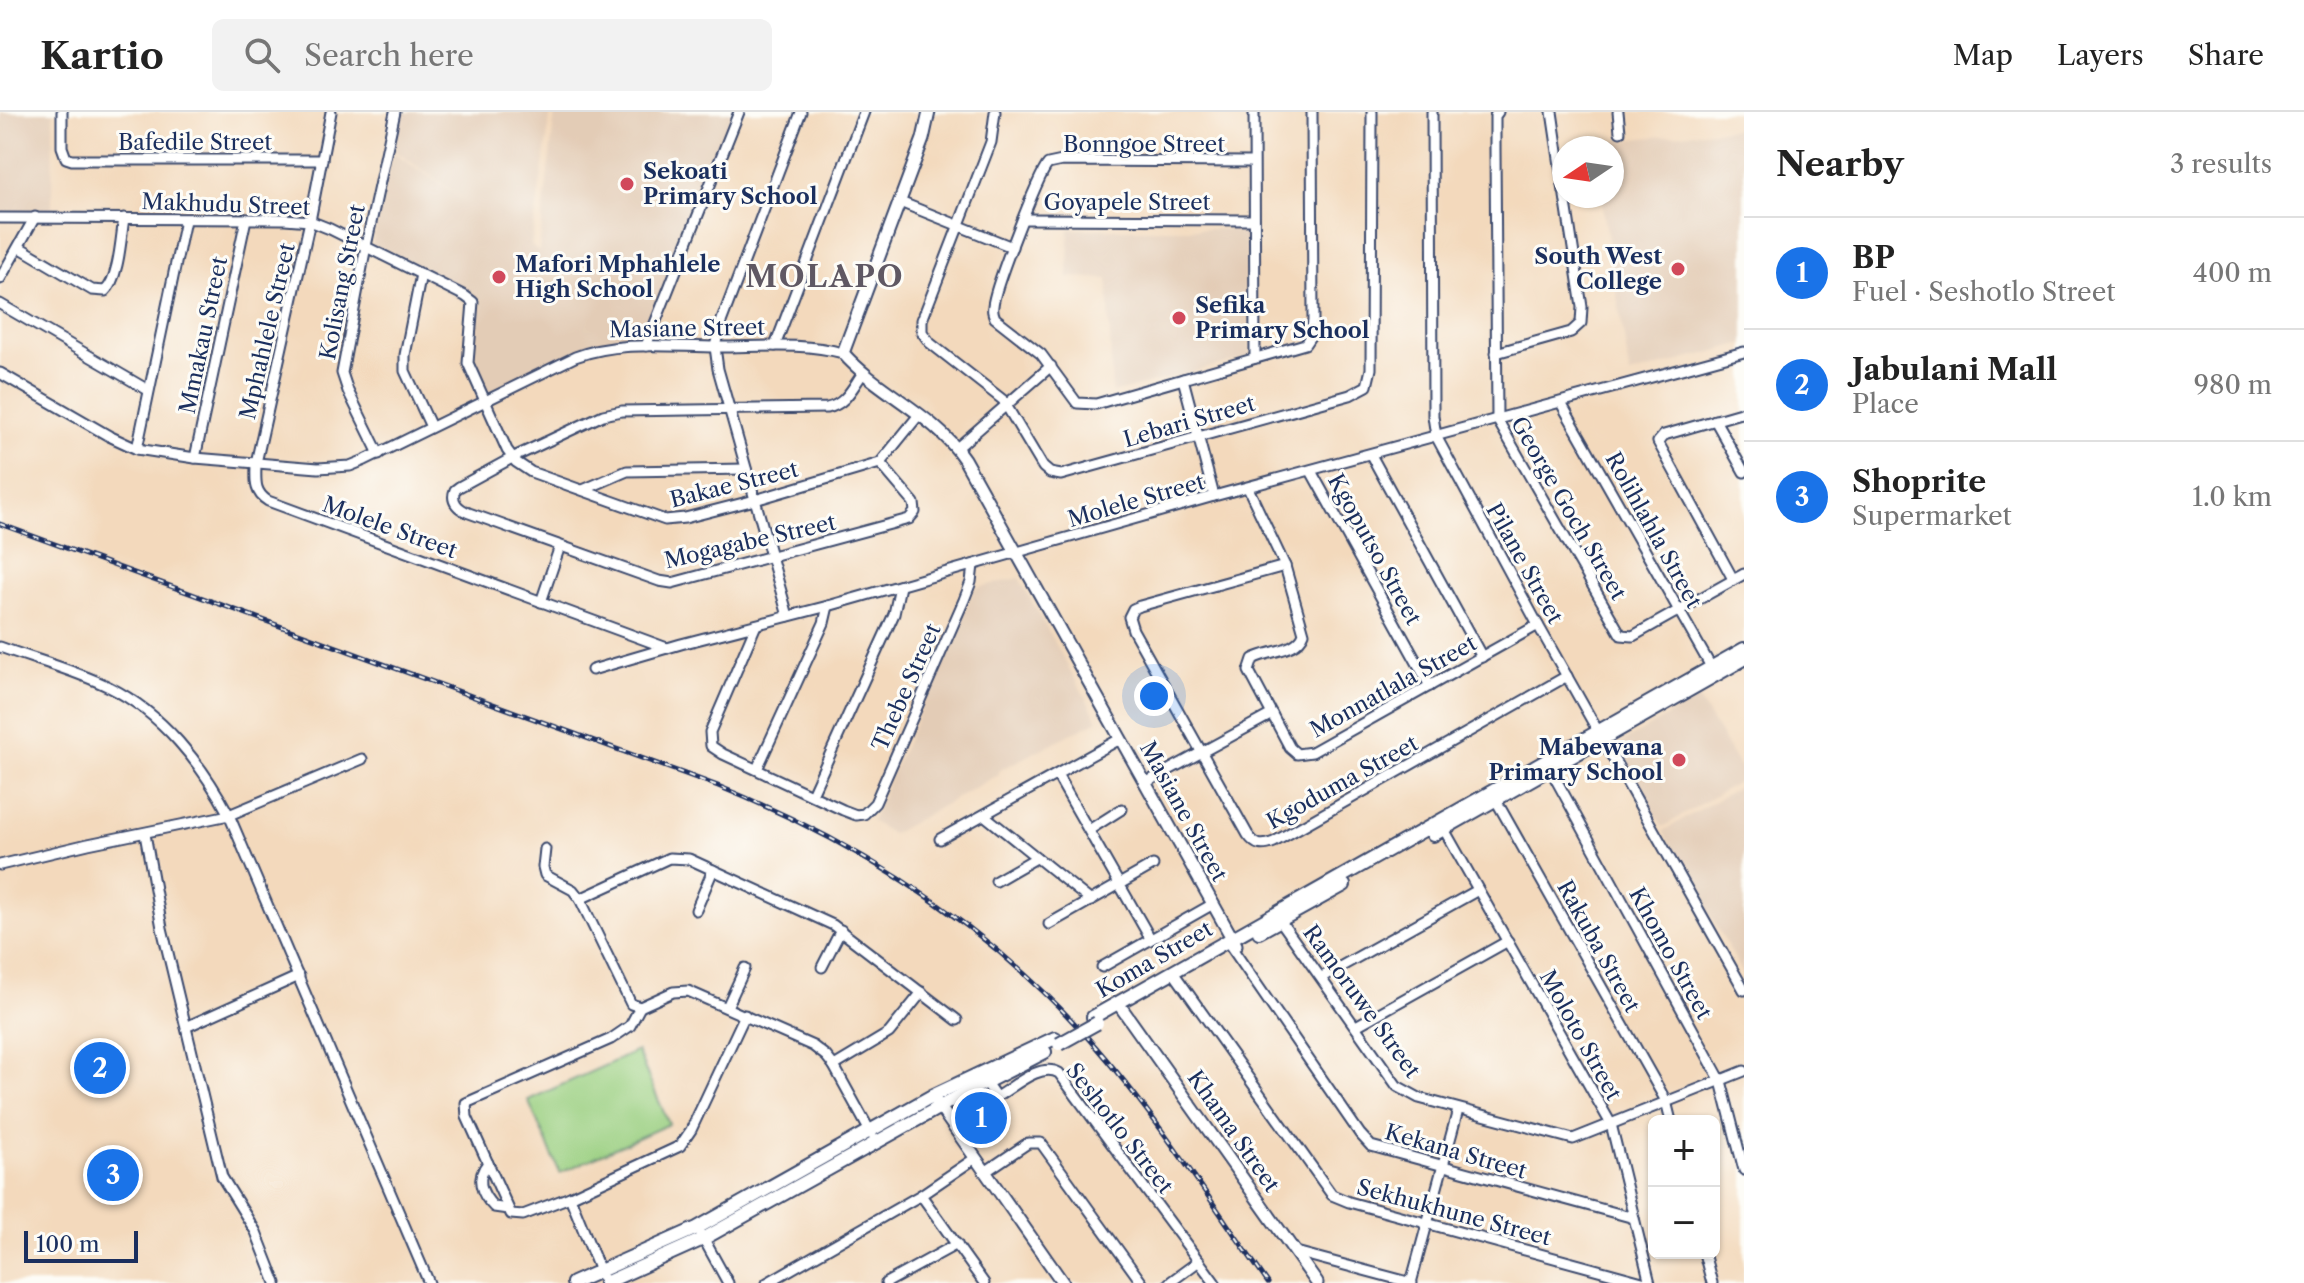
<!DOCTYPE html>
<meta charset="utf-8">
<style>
body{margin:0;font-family:"Libre Caslon Text",serif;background:#f2f2f2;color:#222}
.controls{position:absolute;right:24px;bottom:24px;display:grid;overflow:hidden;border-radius:12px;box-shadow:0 2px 6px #0004}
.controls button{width:72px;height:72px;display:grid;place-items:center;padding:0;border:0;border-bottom:2px solid #e0e0e0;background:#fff;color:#222;font:40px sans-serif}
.compass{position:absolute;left:1552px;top:24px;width:72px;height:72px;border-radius:50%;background:#fff;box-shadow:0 2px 6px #0004;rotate:257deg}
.scale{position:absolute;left:24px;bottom:20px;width:114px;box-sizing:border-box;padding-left:8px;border:4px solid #1b2f5e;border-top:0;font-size:22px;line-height:28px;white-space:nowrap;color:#1b2f5e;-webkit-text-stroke:6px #fdfcf7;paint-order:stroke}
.you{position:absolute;left:1154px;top:584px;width:28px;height:28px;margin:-20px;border:6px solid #fff;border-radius:50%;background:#1a73e8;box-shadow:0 0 0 12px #1a73e833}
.badge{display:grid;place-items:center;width:52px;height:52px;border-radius:50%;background:#1a73e8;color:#fff;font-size:26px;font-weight:700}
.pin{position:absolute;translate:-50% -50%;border:4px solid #fff;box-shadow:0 2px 8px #0006}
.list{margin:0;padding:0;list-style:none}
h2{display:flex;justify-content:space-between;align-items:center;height:104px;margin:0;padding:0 32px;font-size:34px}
h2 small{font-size:26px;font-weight:400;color:#767676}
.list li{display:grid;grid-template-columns:52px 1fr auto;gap:24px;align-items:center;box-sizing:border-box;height:112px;padding:0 32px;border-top:2px solid #e0e0e0}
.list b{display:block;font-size:30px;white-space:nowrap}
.list p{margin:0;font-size:26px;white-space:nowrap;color:#767676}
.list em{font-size:26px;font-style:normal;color:#767676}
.icon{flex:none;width:44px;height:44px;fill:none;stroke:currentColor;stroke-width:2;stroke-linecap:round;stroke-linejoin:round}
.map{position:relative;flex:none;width:1744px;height:1171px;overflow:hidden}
header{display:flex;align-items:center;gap:48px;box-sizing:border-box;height:112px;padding:0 40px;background:#fff;border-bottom:2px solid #e0e0e0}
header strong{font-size:38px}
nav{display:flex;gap:44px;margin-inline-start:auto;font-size:28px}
.search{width:560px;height:72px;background:#f2f2f2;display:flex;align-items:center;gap:20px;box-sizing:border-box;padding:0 28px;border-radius:12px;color:#767676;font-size:30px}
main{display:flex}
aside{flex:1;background:#fff}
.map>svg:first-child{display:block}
</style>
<header>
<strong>Kartio</strong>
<div class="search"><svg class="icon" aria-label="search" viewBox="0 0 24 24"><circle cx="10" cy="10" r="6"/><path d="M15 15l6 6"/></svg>Search here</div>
<nav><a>Map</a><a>Layers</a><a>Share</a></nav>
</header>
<main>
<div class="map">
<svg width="1744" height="1171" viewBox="0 0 1744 1171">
<rect width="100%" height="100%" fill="#fdfcf7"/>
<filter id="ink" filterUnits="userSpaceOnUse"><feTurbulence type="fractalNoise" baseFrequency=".0125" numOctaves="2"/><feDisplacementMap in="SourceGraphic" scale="16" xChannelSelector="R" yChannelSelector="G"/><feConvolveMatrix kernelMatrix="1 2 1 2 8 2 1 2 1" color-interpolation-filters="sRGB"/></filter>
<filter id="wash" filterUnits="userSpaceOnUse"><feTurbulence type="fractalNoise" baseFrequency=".006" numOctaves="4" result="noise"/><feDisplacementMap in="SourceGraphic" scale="32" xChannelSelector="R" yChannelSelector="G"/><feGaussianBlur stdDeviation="1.8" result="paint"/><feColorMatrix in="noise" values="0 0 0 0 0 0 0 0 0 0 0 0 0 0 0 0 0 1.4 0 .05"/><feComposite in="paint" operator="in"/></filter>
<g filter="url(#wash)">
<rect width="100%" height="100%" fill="#f3d9bc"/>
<g fill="#e3ccb6">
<path d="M0,0H53L52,101H0Z"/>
<path d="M395,0H551L531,134L539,140L555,0H735L646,229L590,232L487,282L468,248L471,195L372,133L392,40L472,93L388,34Z"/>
<path d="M1744,16V231L1630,263L1601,84H1612V36H1594L1593,31Z"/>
<path d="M1069,117H1247L1250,245L1112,281L1108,167L1068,165Z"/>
<path d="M1019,466L1098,608L998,659L999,662L892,722L871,709L975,476Z"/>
<path d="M1698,586L1744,662V666L1663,715L1614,635Z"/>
<path d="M1744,672V863L1663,719Z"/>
</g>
<path fill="#9acf80" stroke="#5a7f6f" stroke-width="2" d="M637,939L669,1012L560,1061L528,988Z"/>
</g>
<g filter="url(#ink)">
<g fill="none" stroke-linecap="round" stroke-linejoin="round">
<g stroke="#3b486c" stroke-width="13">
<g id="minor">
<path d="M62,0V35L66,46L72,48H322"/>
<path d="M331,0L310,109L256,351C256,367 253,380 268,389L667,536"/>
<path d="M995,0L991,30L922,208V220L930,231L1003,288L1043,355L1050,361L1061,363L1350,283L1367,274L1371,257L1372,0"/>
<path d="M1254,0L1255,246"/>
<path d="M1432,0L1433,304L1436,324L1538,513L1744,878"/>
<path d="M1498,0L1495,4V38L1497,307L1621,523L1633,524L1744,462"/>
<path d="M1552,0L1564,80"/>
<path d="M1618,0L1620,20"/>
<path d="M1253,50L1062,49L1048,52C1038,63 994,177 993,194C992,199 993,201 995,206L1041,242L1077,291L1096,292L1305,232L1311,223L1313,209L1312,0"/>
<path d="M900,90L1012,135"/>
<path d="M0,106L285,107L310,109L330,117L465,184L473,190L468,251L507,338L516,350L531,360L665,408L685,406L755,388L880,351L918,304"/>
<path d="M1024,107L1253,108"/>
<path d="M19,135L92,178L105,179C119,167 121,125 124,106"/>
<path d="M421,162L405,243V259L431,315"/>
<path d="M0,167L35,105"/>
<path d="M0,192L148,278"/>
<path d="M646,234L739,0"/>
<path d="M775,234L864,0"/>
<path d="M1496,241L1571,220L1581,211L1582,195L1565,84"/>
<path d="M0,261L109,324L137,337L195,346L318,356L350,354L365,348L575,245C620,228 671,235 718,235C758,235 803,230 843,241"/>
<path d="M863,261C852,276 846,292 827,296L622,299L603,303L512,346L459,375L455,378C450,390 459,397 469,401L659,469L672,471L909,407L915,400L914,391L880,351"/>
<path d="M1183,267L1214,384"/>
<path d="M1561,291L1714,560"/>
<path d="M1715,308L1744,360"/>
<path d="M957,336L1051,254"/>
<path d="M137,337L185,108"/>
<path d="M379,342L348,279L342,261L366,134L395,0"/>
<path d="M1371,343L1482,545"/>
<path d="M195,346L246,107"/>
<path d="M1311,359L1430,574"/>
<path d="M1248,376L1285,454L1304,521C1297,540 1269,538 1253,547L1249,559L1290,636L1297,642L1312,640L1538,513"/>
<path d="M583,378L627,359L746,357"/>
<path d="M1285,454L1140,494L1133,497L1129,505L1133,518L1248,723C1256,734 1262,735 1274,730L1567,564"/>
<path d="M1733,467L1658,330L1664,323L1744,300"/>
<path d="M541,490L560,434"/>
<path d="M788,504L718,257L715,235L720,213L801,0"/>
<path d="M756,513L710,620L711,634L723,642L843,698L856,703L864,702L875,691L964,488L971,470L973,453"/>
<path d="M0,535C36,548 75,558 109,575C162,601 202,652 229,703L429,1171"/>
<path d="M592,558L681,532L828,494L1214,384L1744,240"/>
<path d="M1548,653L1721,969L1744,1058"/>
<path d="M757,657L824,511L828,494"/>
<path d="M1057,663L1150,826"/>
<path d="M1145,671L1272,602"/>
<path d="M812,682L894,502L900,474"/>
<path d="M1493,683L1666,989L1671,1009"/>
<path d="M984,703L1091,789"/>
<path d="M1441,712L1611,1012L1650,1171"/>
<path d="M1089,718L1122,697"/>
<path d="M145,722L162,816L222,1065L256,1120L276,1171"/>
<path d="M940,727L1120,627"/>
<path d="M545,737L543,755L545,763L573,778L580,787L631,892L640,895L673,880L688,879L813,934L826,944L834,954L872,1023"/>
<path d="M0,753L88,732L229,703L362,647"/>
<path d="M996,769L1036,746"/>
<path d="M580,787L669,746L689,747L833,813L957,908"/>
<path d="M696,798L713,758"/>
<path d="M1277,804L1397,974L1419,986L1573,1027L1744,959"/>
<path d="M1049,812L1153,753"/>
<path d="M1227,829L1360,1022L1371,1034L1634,1106"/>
<path d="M822,855L841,818"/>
<path d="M1102,855L1213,792"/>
<path d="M1173,860L1332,1083L1349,1090L1646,1171"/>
<path d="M1322,865L1478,778"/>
<path d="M640,895L630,914L611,927L466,991L467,1005L511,1102L523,1103L570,1085L680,1034L691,1018L745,903"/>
<path d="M727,895L745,856"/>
<path d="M1356,914L1508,829"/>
<path d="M186,915L299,864"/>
<path d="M834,954L889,921L922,880"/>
<path d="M983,966L996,985C1013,976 1039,950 1059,961L1215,1171"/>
<path d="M488,1051C475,1066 481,1082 494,1095L508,1097"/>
<path d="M985,1060L1028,1031H1041L1142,1171"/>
<path d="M921,1083L984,1171"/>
<path d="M570,1085L602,1164"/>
<path d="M701,1122L728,1171"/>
<path d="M1296,1140L1412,1171"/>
<path d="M1704,1141L1712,1171"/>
<path d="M767,1171L921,1083L974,1047"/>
<path d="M886,1171L957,1132"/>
<path d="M1169,1171L1199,1149"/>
<path d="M1411,1171L1458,998"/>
</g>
</g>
<g stroke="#3b486c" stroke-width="15">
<g id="tertiary">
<path d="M929,0L923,27L843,241C878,281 934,302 964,347L1236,833"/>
<path d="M1118,891L1317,1171"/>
<path d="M935,988L1063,1171"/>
</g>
</g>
<g stroke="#3b486c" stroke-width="16">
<g id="secondary">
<path d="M1433,723L1744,547"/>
<path d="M1259,820L1344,773"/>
<path d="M1093,905L1744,537"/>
<path d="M573,1171L697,1116L932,984L1055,926"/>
<path d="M605,1171L703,1127L963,982L1045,940"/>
</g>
</g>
<use href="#minor" stroke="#fff" stroke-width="9"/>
<use href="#tertiary" stroke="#fff" stroke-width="11"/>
<use href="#secondary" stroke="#fff" stroke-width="12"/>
<g stroke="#1b2f5e" stroke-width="5">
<path id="rail" d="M0,412L718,674C854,729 976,805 1077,914C1149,992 1207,1084 1268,1171"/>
</g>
<use href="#rail" stroke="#fdfcf7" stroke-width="2" stroke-dasharray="6" stroke-linecap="butt"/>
<g stroke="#3b486c" stroke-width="16" stroke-linecap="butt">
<path id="secondary-bridge" d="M1059,932L1097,911"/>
</g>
<use href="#secondary-bridge" stroke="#fff" stroke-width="12"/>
</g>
</g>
<g fill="#d1495b" stroke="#fdfcf7" stroke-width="3">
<circle cx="627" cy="72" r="8"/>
<circle cx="1678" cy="157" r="8"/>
<circle cx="499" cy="165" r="8"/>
<circle cx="1179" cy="206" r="8"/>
<circle cx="1679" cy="648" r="8"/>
</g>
<g text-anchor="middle" stroke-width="6" stroke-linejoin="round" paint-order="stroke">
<g font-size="22" fill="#1b2f5e" stroke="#fdfcf7">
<text x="195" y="38">Bafedile Street</text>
<text x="1144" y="40">Bonngoe Street</text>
<text x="1127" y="98">Goyapele Street</text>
<text transform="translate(226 92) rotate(2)" y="8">Makhudu Street</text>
<text transform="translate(342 170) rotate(-79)" y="8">Kolisang Street</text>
<text transform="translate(687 216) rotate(-1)" y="8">Masiane Street</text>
<text transform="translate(267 219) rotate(-77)" y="8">Mphahlele Street</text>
<text transform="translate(203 223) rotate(-78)" y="8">Mmakau Street</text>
<text transform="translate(1189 309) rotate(-16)" y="8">Lebari Street</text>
<text transform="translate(734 372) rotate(-14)" y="8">Bakae Street</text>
<text transform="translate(1136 388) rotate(-16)" y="8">Molele Street</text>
<text transform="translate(1569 396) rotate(60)" y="8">George Goch Street</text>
<text transform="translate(390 415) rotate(20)" y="8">Molele Street</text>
<text transform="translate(1654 418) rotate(61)" y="8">Rolihlahla Street</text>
<text transform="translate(750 429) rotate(-13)" y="8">Mogagabe Street</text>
<text transform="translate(1375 437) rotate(61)" y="8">Kgoputso Street</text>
<text transform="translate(1525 451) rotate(61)" y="8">Pilane Street</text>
<text transform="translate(1393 574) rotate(-29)" y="8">Monnatlala Street</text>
<text transform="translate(906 575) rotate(-66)" y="8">Thebe Street</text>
<text transform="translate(1342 670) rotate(-29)" y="8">Kgoduma Street</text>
<text transform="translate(1184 699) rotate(61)" y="8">Masiane Street</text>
<text transform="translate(1599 834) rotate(61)" y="8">Rakuba Street</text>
<text transform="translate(1671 841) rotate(61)" y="8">Khomo Street</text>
<text transform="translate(1154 847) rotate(-30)" y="8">Koma Street</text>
<text transform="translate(1362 889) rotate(54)" y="8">Ramoruwe Street</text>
<text transform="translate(1581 923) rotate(61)" y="8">Moloto Street</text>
<text transform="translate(1120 1016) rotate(52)" y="8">Seshotlo Street</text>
<text transform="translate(1234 1019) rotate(55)" y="8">Khama Street</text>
<text transform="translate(1456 1039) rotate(16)" y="8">Kekana Street</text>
<text transform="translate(1454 1100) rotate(15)" y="8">Sekhukhune Street</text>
</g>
<g font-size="22" font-weight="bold" fill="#1b2f5e" stroke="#fdfcf7" text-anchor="start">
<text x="643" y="67">Sekoati<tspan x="643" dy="25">Primary School</tspan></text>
<text x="1662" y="152" text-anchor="end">South West<tspan x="1662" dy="25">College</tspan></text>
<text x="515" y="160">Mafori Mphahlele<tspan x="515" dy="25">High School</tspan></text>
<text x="1195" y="201">Sefika<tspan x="1195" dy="25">Primary School</tspan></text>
<text x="1663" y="643" text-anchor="end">Mabewana<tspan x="1663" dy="25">Primary School</tspan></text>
</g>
<g font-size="30" font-weight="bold" letter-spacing="2" fill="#5f5863" stroke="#fdfcf7">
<text x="825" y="175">MOLAPO</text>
</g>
</g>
</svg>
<div class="controls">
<button>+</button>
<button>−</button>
</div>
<svg class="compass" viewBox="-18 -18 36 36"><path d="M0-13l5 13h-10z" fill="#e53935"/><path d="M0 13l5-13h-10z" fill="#767676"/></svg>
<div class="scale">100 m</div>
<div class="you"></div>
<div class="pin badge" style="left:981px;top:1006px">1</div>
<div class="pin badge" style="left:100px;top:956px">2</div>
<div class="pin badge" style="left:113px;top:1063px">3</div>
</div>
<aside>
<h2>Nearby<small>3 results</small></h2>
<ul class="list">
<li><span class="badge">1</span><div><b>BP</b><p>Fuel · Seshotlo Street</p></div><em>400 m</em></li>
<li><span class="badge">2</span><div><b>Jabulani Mall</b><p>Place</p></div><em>980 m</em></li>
<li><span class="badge">3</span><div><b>Shoprite</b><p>Supermarket</p></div><em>1.0 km</em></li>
</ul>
</aside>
</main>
